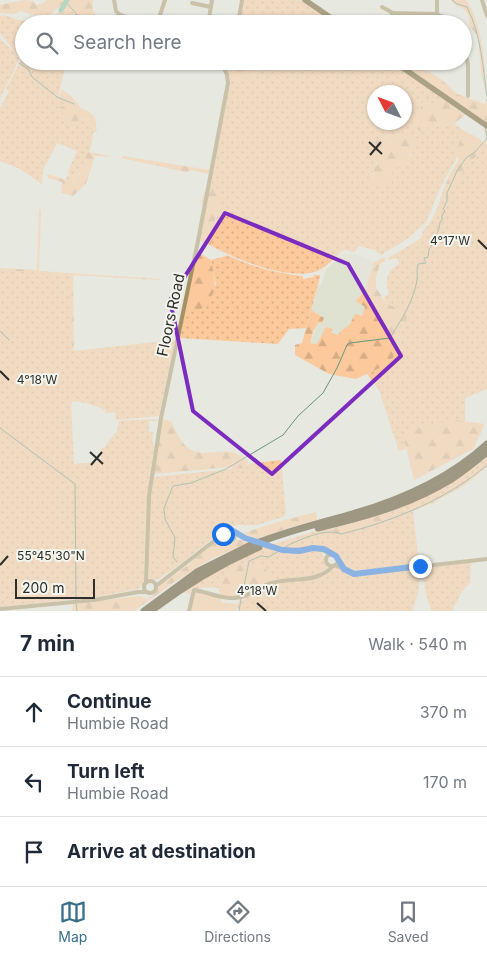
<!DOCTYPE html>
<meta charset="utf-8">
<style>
body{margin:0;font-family:Inter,sans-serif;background:#f2f2f3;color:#1f2937}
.compass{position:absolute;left:367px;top:85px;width:45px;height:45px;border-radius:50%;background:#fff;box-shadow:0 1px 4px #0004;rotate:312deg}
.scale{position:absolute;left:15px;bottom:12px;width:80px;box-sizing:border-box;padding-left:5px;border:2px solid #2d2d2a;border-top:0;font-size:14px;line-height:18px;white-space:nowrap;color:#2d2d2a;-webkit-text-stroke:4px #f4f5ed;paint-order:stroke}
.stop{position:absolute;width:15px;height:15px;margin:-11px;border:4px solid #1a73e8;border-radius:50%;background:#fff}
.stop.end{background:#1a73e8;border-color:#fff;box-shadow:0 1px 5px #0008}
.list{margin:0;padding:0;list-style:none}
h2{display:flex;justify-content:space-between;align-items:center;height:65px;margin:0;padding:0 20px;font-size:21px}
h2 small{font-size:16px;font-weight:400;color:#747a83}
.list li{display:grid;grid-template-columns:32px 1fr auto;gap:15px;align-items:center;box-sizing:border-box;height:70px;padding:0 20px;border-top:1px solid #e0e1e3}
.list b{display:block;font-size:19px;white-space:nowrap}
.list p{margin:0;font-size:16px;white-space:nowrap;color:#747a83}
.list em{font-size:16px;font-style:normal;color:#747a83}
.icon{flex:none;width:28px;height:28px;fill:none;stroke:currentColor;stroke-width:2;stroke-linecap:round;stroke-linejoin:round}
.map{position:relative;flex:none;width:487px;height:611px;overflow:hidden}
.search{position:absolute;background:#fff;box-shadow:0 1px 4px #0004;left:15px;right:15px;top:15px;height:55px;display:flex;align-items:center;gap:12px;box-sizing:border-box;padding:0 18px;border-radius:28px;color:#747a83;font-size:19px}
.sheet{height:275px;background:#fff}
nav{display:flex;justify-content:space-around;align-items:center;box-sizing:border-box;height:70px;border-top:1px solid #e0e1e3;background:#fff;font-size:14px;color:#747a83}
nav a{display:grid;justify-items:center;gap:2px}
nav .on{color:#386f8a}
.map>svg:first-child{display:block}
</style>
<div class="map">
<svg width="487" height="611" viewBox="0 0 487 611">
<defs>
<pattern id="grass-dots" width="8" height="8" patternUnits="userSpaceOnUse" patternTransform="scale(1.25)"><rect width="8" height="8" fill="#fbc99b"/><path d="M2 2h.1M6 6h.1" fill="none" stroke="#d7ad86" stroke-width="1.8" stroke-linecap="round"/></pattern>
<pattern id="forest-firs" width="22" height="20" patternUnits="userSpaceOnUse" patternTransform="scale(1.25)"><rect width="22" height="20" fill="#fbc99b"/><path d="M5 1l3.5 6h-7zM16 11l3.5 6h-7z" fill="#d7ad86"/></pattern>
</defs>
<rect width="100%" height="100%" fill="#e7e8e0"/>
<path fill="#dfe1d1" d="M343,254H357L374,262L366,289L356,301L365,307L362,316L355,315L350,324L341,331L338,335L331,333L317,344L310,343L318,323H322L324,318L311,310L318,285L321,286L326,270Z"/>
<g fill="url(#grass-dots)" fill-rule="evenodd">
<path d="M244,0H300L335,24H239Z"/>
<path d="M69,7L82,24H24V61H86V70L65,67L57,101H62L66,105L64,107L74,125L79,120C88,119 88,122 92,128H96L97,131L93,133C93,146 83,173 71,182L65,179L70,174L68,172L77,151L57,143L43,170L42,184L20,169L0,161V108L9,91L6,89L21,60L0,33V16C7,14 12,19 19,20C29,22 38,19 48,22L59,16Z"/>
<path d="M0,39L14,52L19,59L0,99Z"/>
<path d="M262,61H390L444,99L435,104L423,102L413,122L419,131L426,129L432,122L447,127L456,125L463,130L456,153L457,157L442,184L426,222L407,239L381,255L375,250L358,246L355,252L345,250L342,251C334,258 325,269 314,272C284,280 236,259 210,245C219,230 212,220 221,205L220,200L222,194L211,183L230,77L231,75L256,74ZM374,92H404V122H374ZM393,134L405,135L412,152L408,161L394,169L391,175H371C375,171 377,166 376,160L380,154L381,148L375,144L387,135Z"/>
<path d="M483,127L487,130V389L465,398V421C449,420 433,426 417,428L405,443L406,449L399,451L379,390L367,374L382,367L393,358L397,343L409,314L386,303L384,297L389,294C385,280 386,272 399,264L397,258L389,260L388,258L420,239L423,234L422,232C434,221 438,206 443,191L449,193L461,174L485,146L483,144L487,139Z"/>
<path d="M227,255C251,266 276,274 303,276V279L314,277V275H320V277L306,328L289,329L278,344L179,338L185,310L216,285L211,260L226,256Z"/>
<path d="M0,270L72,274L73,351L175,340L159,416L116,420L115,412L105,413V410C96,405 83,402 73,401L71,403L74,464L101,461V448H104L115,433L117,432L119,421L155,419L158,421H149V432H153L152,441L154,446L147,499L144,580L141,587L138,589L97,597L0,607Z"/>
<path d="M487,455V467L465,485L433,503L413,511L419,564L353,571L344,566L337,555L322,547L316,545L294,549L271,545L321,529L360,519Z"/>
<path d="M281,460L286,514L283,517L257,525H236L226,528L172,570L160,578L155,580L149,578L150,502L154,477L231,469L232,467L246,469L248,464Z"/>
<path d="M267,547C276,550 285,553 294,552C305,552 312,546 322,553L327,568L317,575L273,580C268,565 253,565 240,563L220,580L219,588C209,586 201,588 191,589L190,595L188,593L180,592L157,611H154C188,583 226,563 267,547Z"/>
<path d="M471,562L470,583L462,591L452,611H431C430,602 423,591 425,583L421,577V569Z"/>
<path d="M335,567L348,574L353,575L410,570L414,574L418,572C421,585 418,597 412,609L414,611H240V608L238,609L235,604H238L239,600L242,599V601C252,593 264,586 276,583C300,578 314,585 335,567Z"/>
</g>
<g fill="url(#forest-firs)">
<path d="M24,0L33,1L36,5L43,3L47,0H93C92,11 93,16 104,20L105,24H82L69,7L59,16H55L66,6L63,3L49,16L33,15L21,11L15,14L0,13V5Z"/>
<path d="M451,0H466C486,28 487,90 487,123L396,61H406L414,66L417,65L441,79L457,94L485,104L487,100L481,71L478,37L470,27L468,15L464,9L455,5Z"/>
<path d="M231,61H262V63C254,78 250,79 233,79L231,75L230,77L227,72Z"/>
<path d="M62,89C67,93 79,102 80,108C90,111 98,117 96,128H92C86,118 83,116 73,125L61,112L60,106L64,107L66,105L62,101L59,104L57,102L58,98H60L59,97Z"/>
<path d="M444,99L465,115L455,123L456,125L447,127L432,122L426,130L419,131L413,122L414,109H420L423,102L435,104Z"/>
<path d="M463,130L480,139L485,146L461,174L449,194L443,191L450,174L459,160L456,153Z"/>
<path d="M396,132L408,134L414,141L408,161C404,164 397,166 394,170C384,181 390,195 370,183L369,178L374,173V168L377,165L376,160L380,154V148L375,144L377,139H381Z"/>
<path d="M87,152L96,153L112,157L95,156L86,184L73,196L61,193L62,182L48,178L47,174L72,182L80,173Z"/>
<path d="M123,156L209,170L208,174L192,170L186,172L121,158Z"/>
<path d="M211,183L222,194L221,200V209L217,212L215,222L216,233L210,245L199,240L203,207L201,201L205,191L207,194Z"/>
<path d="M39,209L41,210L39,271L160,279L159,280L73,275L74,349H72L71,275L0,270V268L37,270Z"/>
<path d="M196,254L203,255L211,260C216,287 219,293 197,313L185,310Z"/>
<path d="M385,257V261L380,264L376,277V288L386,303L409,314L397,343L393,358L382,367L356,379L329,374L295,355V345L302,343L311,310L324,318L322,323H318L313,332L310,343L317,344L326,327L333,329L331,333L338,335L341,331L350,324L355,314L362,316L365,307L356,301L366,289L374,262Z"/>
<path d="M162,419L171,421C176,430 180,442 188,448C200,457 217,450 231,452C238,453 243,458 248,461L246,469L230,467L154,474Z"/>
<path d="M454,420L485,424L473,449L414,480L405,443L406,431Z"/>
<path d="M316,512L317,520L289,528L256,539L243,533L278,522Z"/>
<path d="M392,512L391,517C375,528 351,535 331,534L329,530Z"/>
<path d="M237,540H241L248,543L211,559L173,583L134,611H72L73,604L80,603L140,596L147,599L156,593L159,586L188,565L208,547L216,542L229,544Z"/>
<path d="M240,563C253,565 268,565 273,580L237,597L221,595L219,591L220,580Z"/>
</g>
<path fill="#fbc99b" d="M195,592L221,598V602L235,604L237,611H190Z"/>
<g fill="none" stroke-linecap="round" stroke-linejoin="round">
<g stroke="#66977d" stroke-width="1">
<path d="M452,0L457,4L467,7C481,35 483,67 487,97"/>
<path d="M66,2L85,24"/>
<path d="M19,63L29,70L32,77L57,97L74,104"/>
<path d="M487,99V101"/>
<path d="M0,331L9,340"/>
<path d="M0,428L75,484L76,600"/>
<path d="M282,549C294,541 327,527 341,534C391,522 448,499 487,465"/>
<path d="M177,562L173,557L175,538L165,519L164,508L173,486L191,483L226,469L283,435L298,416L323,393L337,368L347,345L350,343L390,338C401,320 414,301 417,280C418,274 416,270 418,264L426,263L424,258L428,257L429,249C433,245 440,228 440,222L442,220V216L445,211L443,209L447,201V193L457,171L466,158L475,152L487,138L485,127"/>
<path d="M242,596L249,561L261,556L269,557L279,551"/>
<path d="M76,604L77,611"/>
<path d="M239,611L241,599"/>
</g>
<path stroke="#7fc4a0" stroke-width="5" d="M61,10L67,0"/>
<g stroke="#a59264" stroke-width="4">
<path d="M114,0L116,11L119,14L145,24"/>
<path d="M437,0V14"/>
<path d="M482,0L487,16"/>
<path d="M192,3L211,7"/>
<path d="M382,7L393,13"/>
<path d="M157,24L165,0"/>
<path d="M204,24L209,19L212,0"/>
<path d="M238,24L242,0"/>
<path d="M387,24L393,13L437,14L457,24"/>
<path d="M463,45L468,64V96"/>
<circle cx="229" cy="535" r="6"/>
<path d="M234,532C248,540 266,547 282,550C299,553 316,542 331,555"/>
<circle cx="332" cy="560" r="6"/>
<path d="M335,565L354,574L487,559"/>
<circle cx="150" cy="587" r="6"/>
<path d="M146,583L149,496L161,418L198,241L228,83L227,75L221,61"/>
<path d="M156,586L223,534"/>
<path d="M0,609L94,600L138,592H147"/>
<path d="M189,611L194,590C207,592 219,598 232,598C245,599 256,589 268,584C290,576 316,585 333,566"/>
</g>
<g stroke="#624e18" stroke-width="5.5">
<path d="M305,0L340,24"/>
<path d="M393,61L487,126"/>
</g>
<g stroke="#463710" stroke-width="7">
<path d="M318,528C364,517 409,505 450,480C463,472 475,462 487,452"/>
<path d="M268,539C296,529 324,522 352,514C401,500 449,479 487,444"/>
<path d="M144,611L197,572L251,545"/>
<path d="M151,611C185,585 220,564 259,547"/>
</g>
<path stroke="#463710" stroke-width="7" d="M251,545L268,539"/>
</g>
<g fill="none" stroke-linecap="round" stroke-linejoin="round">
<path stroke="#1a73e8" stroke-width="6" d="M223,534L226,530L230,529L245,538L282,550L299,551L313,548L324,549L336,556L344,569L354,574L420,566"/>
</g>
<path d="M0 0H487V611H0ZM225,213L348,264L401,356L272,474L193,411L170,300Z" fill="#e7e8e0" fill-opacity=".55" fill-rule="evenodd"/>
<path fill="none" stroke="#7b2cbf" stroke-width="4" stroke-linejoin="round" d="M225,213L348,264L401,356L272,474L193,411L170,300Z"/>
<path fill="none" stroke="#2d2d2a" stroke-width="2" d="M369,142L382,154M370,155L381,142M478,240L487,249M0,371L9,380M90,452L103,464M91,465L102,452M0,565L8,556M257,603L266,611"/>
<g text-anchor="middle" stroke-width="4" stroke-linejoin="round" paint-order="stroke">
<g font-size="15" fill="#2d2d2a" stroke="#f4f5ed">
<text transform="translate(171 315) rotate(-78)" y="5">Floors Road</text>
</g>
</g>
<g font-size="12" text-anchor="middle" fill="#2d2d2a" stroke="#f4f5ed" stroke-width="4" stroke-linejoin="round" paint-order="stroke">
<text x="450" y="245">4°17'W</text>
<text x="37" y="384">4°18'W</text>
<text x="51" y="560">55°45'30"N</text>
<text x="257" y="595">4°18'W</text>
</g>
</svg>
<svg class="compass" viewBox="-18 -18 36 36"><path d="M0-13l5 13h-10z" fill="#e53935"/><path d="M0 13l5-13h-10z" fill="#747a83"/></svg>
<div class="scale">200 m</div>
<div class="stop" style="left:223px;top:534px"></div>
<div class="stop end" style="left:420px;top:566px"></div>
<div class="search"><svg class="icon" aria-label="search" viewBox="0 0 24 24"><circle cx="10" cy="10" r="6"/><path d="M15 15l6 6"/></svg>Search here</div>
</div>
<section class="sheet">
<h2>7 min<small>Walk · 540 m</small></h2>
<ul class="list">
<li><svg class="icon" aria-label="ahead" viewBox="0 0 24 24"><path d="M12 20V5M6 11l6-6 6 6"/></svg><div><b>Continue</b><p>Humbie Road</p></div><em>370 m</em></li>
<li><svg class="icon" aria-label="left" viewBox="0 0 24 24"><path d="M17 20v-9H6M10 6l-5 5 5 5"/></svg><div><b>Turn left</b><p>Humbie Road</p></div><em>170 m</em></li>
<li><svg class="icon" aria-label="arrive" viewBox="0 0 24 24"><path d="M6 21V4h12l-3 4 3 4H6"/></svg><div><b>Arrive at destination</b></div></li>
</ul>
</section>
<nav>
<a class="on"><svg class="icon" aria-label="map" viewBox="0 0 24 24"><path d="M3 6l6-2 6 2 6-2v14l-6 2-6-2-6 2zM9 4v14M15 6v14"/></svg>Map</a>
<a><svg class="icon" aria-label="directions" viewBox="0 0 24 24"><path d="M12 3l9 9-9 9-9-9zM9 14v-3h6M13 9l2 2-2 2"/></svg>Directions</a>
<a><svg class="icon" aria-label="saved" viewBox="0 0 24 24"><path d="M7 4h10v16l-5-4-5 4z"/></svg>Saved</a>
</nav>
